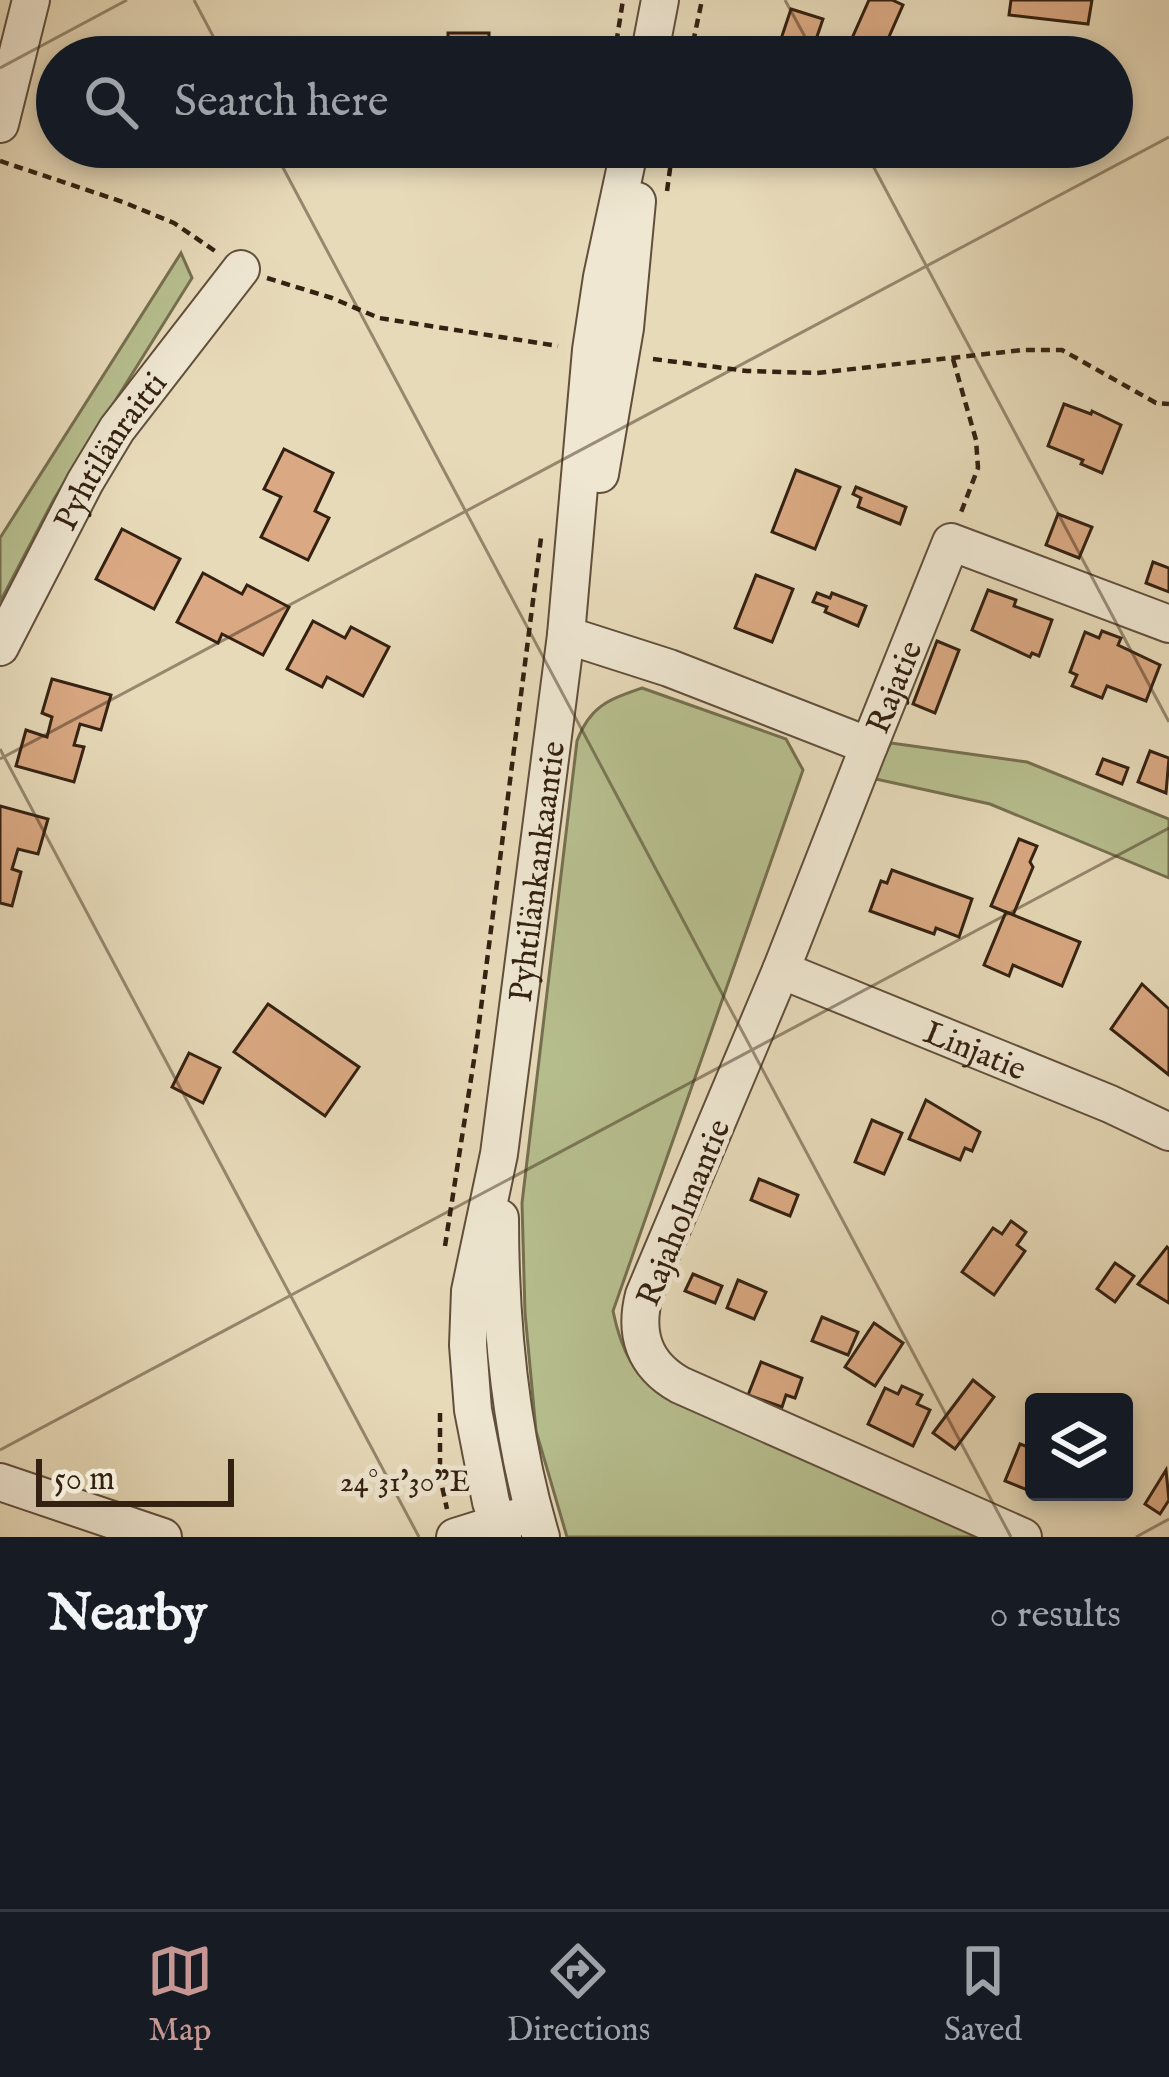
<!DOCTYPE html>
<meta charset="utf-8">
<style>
body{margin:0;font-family:"IM FELL English",serif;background:#242831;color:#f1f3f6}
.controls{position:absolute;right:36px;bottom:36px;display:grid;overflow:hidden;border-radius:12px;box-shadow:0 6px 18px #0003}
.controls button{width:108px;height:108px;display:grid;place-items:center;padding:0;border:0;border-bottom:3px solid #363941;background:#171b24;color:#f1f3f6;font:60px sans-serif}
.scale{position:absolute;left:36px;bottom:30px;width:198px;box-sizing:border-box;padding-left:12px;border:6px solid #342112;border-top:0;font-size:33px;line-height:42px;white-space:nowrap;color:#342112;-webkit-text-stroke:9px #efe7d2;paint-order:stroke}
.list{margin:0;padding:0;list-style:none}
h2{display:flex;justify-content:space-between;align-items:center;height:156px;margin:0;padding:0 48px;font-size:51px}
h2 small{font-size:39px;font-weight:400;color:#9ea1a6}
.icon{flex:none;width:66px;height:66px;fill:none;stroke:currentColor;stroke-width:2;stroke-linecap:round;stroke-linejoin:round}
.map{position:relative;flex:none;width:1169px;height:1537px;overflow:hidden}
.search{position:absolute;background:#171b24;box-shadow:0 6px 18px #0003;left:36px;right:36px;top:36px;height:132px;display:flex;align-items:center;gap:30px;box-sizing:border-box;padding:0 42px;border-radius:66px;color:#9ea1a6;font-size:45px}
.sheet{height:372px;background:#171b24}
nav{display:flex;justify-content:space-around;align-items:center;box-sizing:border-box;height:168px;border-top:3px solid #363941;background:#171b24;font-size:33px;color:#9ea1a6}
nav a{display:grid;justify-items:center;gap:6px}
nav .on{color:#c59692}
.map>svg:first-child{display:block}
</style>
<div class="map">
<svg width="1169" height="1537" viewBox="0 0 1169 1537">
<rect width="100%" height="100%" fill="#e7dab9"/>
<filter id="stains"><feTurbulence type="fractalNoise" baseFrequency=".00167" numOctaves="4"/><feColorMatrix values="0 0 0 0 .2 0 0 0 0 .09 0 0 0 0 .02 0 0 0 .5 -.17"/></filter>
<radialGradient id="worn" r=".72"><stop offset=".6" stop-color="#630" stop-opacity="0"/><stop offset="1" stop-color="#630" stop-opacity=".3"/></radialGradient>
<g fill="#b7bf8f" stroke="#767050" stroke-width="3">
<path d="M181,253L192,278L54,499L0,602V538Z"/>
<path d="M642,688L786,739L803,770L613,1311C621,1350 634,1377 668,1399L981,1537H567L536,1431L525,1313L522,1203L577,741C590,706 608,700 642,688Z"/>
<path d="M891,743L1027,762L1169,819V878L990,804L871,778Z"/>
</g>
<g fill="#daa983" stroke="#342112" stroke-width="3">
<path d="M869,0H892L903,5L880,57L849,45Z"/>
<path d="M1011,0H1092L1088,24L1009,15Z"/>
<path d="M791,9L823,19L810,57H775Z"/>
<rect x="448" y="33" width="41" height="23"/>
<path d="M508,38L541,40L540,57H507Z"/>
<path d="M363,42H400V57H362Z"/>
<path d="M1064,404L1091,414L1092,411L1121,425L1102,473L1081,464L1083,460L1048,446Z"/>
<path d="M284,449L333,473L315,511L329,518L308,560L261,537L281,497L264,489Z"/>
<path d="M796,470L840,487L815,549L772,532Z"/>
<path d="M856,487L906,507L900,524L858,507L861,498L853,494Z"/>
<path d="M1058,514L1092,527L1079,558L1046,545Z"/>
<path d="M122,529L180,559L154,609L96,579Z"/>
<path d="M1153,562L1169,568V592L1146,583Z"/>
<path d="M203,573L242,594L247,585L289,607L263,655L222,634L218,643L177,622Z"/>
<path d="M756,575L793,589L772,642L735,628Z"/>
<path d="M988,590L1016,600L1014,606L1052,620L1039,656L1032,653L1030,657L972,630Z"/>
<path d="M817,593L830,598L832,593L866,606L858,626L825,612L827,607L813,602Z"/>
<path d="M313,621L345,638L351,627L389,647L363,696L327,677L322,687L287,669Z"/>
<path d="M1102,631L1121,638L1118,645L1160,665L1146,701L1107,686L1102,698L1072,686L1077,675L1070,672L1085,632L1099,638Z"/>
<path d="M937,641L959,650L935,713L913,704Z"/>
<path d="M52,679L111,695L101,730L80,724L74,745L84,747L74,782L16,766L26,730L47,737L52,717L42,713Z"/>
<path d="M1150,751L1169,758L1166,793L1138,782Z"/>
<path d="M1103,759L1128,768L1122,784L1097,774Z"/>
<path d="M0,806L48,819L38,854L18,849L12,869L21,872L12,906L0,903Z"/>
<path d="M1019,839L1037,846L1030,862L1033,867L1013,915L991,906Z"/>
<path d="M892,870L972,899L959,937L936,928L934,934L870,911L881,881L887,883Z"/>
<path d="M1006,912L1080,942L1062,986L1013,965L1009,976L984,965Z"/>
<path d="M1142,984L1169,1009V1075L1111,1029Z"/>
<path d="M268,1004L359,1067L325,1116L234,1052Z"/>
<path d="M189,1053L220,1068L203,1103L172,1087Z"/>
<path d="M926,1100L980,1132L972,1151L965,1148L960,1160L909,1139Z"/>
<path d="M872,1120L902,1133L884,1174L855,1162Z"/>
<path d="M759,1179L798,1195L790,1216L751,1200Z"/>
<path d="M1011,1221L1026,1232L1017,1245L1025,1251L994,1295L962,1272L993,1228L1002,1234Z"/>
<path d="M1167,1247L1169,1249V1303L1138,1284Z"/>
<path d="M1115,1263L1134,1276L1115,1302L1097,1289Z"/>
<path d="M693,1274L722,1286L715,1303L685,1291Z"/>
<path d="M738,1280L766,1292L754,1319L727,1308Z"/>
<path d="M822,1317L858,1332L848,1355L812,1341Z"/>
<path d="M874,1323L903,1343L875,1386L845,1367Z"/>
<path d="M761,1362L802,1378L795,1398L786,1395L782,1407L748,1395Z"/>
<path d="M973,1380L994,1397L955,1449L933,1433Z"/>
<path d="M902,1386L922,1395L917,1404L930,1410L913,1446L868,1424L885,1388L898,1394Z"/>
<path d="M1020,1444L1034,1449L1035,1493L1005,1481Z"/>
<path d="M1166,1470L1169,1500L1160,1514L1145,1504Z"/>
</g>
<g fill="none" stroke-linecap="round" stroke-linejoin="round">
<g stroke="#614f3c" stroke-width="40">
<g id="minor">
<path d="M649,57L660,0"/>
<path d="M0,124L31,0"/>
<path d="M600,474L625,328L637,201"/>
<path id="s1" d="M566,635L669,668L869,746L951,542L1169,624"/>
<path id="s2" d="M0,647L85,482L117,429L241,269"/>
<path d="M869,746L781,970L644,1295C634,1334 644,1365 680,1385L1023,1537"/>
<path id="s3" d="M781,970L1110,1104L1169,1132"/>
<path d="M500,1218C500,1326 510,1433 541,1537"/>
<path d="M0,1482L163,1537"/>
<path d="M455,1537L519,1517"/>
<path id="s4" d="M503,1537L491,1502L473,1410L468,1345L470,1291L499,1154L566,635L591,350L602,277L630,147"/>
</g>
</g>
<g stroke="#342112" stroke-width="4.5" stroke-dasharray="9 6" stroke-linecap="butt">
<path d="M614,57L623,0"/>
<path d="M690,57L702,0"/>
<path d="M0,161L123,202L174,223L215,251"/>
<path d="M667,191L673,147"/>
<path d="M267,278L332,298L379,318L558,346"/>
<path d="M653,359L747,371L817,373L1022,350H1062L1156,403L1169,404"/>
<path d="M953,359L976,440L978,468L960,515"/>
<path d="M445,1246L476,1047L541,538"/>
<path d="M440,1413V1477L447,1509"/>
</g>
<use href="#minor" stroke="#efe7d2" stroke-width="36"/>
</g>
<path fill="none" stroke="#342112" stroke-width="3" stroke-opacity="0.45" d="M194,0L224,57M785,0L816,57M0,68L127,0M272,147L1011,1537M863,147L1169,722M0,749L419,1537M0,759L1169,137M0,1450L1169,828M1136,1537L1169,1519"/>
<g text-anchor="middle" stroke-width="10" stroke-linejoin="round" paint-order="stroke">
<g font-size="33" fill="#342112" stroke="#efe7d2">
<text dy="12" stroke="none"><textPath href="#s2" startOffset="225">Pyhtilänraitti</textPath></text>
<text dy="12" stroke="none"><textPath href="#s1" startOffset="387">Rajatie</textPath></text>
<text dy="12" stroke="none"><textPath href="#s4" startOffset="675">Pyhtilänkankaantie</textPath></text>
<text dy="12" stroke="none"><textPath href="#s3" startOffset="210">Linjatie</textPath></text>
<text transform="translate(682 1212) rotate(-68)" y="12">Rajaholmantie</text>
</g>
</g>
<g font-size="30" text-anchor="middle" fill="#342112" stroke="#efe7d2" stroke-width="10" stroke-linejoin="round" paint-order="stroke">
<text x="405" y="1491">24°31'30"E</text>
</g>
<rect width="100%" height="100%" filter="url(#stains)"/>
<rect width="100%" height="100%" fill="url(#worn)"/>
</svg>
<div class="controls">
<button><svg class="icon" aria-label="layers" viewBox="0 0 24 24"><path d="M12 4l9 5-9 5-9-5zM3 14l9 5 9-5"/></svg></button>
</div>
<div class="scale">50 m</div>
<div class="search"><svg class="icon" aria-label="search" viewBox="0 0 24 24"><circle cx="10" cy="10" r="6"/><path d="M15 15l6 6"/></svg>Search here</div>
</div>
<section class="sheet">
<h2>Nearby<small>0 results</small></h2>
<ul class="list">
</ul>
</section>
<nav>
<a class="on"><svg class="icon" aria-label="map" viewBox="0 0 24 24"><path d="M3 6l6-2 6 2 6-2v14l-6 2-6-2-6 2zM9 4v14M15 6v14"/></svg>Map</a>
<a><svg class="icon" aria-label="directions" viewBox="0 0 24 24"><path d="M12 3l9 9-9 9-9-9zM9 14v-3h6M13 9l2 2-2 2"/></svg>Directions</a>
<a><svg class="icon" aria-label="saved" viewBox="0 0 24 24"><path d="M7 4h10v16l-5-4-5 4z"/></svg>Saved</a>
</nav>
